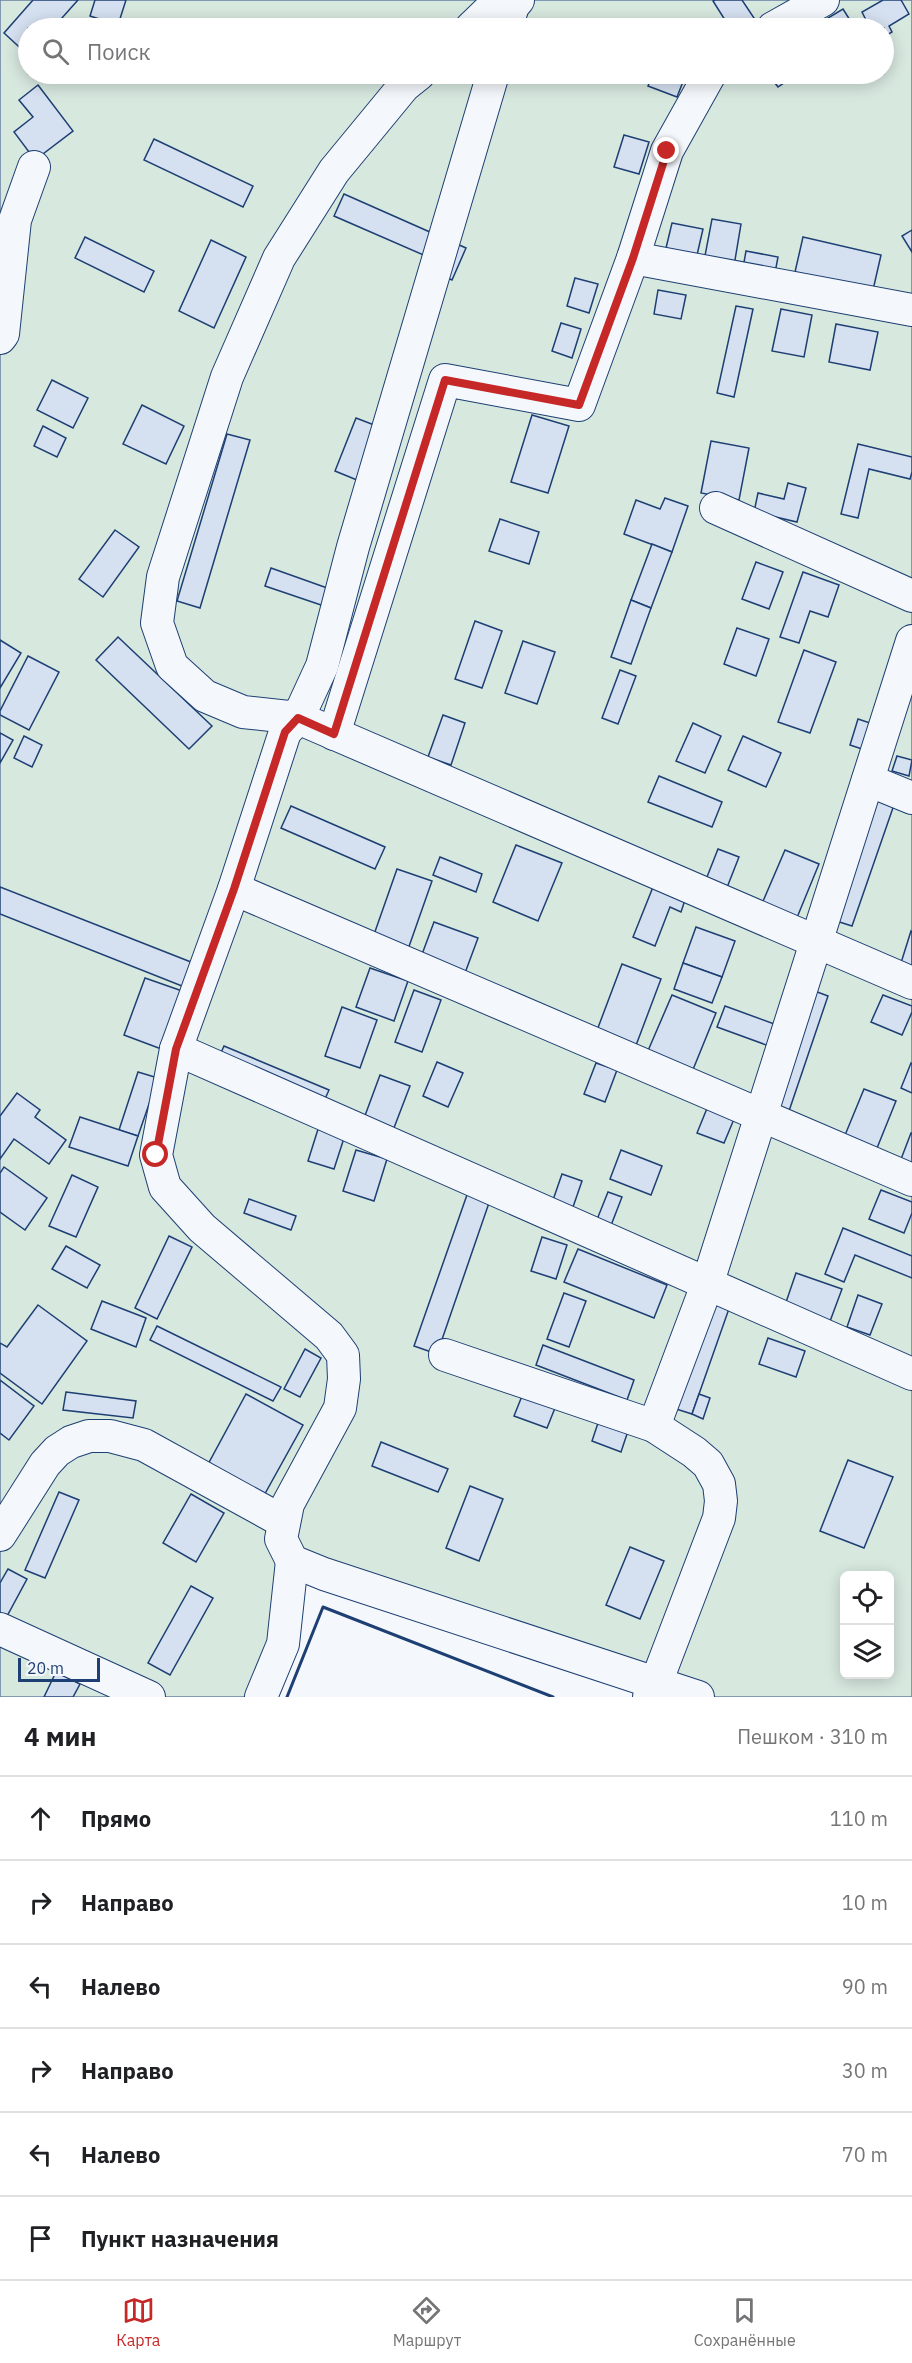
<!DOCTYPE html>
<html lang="ru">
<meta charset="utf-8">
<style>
body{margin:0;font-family:"IBM Plex Sans",sans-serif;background:#f6f6f6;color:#202124}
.controls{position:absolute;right:18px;bottom:18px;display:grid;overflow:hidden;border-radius:9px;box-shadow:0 3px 15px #0003}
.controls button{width:54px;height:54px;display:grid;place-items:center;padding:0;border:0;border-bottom:2px solid #e0e0e0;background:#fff;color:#202124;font:30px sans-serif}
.scale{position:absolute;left:18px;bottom:15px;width:82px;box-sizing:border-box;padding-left:6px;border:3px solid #1d3f73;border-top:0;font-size:16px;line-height:21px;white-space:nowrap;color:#1d3f73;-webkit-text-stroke:4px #f4f7fb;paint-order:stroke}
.stop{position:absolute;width:18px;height:18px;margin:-14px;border:4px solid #c62828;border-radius:50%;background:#fff}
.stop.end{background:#c62828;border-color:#fff;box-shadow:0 2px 6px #0008}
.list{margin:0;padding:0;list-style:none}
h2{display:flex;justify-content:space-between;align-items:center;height:78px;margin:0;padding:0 24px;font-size:26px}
h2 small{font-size:20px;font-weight:400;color:#757577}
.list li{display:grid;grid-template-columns:39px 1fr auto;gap:18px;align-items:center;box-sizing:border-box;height:84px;padding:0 24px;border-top:2px solid #e0e0e0}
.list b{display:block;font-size:22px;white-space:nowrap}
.list em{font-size:20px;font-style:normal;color:#757577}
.icon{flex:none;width:33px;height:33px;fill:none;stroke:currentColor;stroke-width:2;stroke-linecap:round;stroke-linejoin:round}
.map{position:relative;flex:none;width:912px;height:1697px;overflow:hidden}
.search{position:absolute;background:#fff;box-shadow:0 3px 15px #0003;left:18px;right:18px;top:18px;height:66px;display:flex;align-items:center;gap:15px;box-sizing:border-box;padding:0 21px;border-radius:33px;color:#757577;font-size:22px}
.sheet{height:582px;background:#fff}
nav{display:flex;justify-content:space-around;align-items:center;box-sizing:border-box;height:84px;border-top:2px solid #e0e0e0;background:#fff;font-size:16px;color:#757577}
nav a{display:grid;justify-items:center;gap:3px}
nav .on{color:#c62828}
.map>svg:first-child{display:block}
</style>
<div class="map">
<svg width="912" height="1697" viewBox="0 0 912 1697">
<rect width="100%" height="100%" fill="#f4f7fb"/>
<path fill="#d7e8df" stroke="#687fa3" stroke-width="1.5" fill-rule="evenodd" d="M0,0H912V1697H698L293,1561L261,1697H0ZM28,28H884V74H28ZM844,1576H890V1674H844Z"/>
<g fill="#d5e0f0" stroke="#1d3f73" stroke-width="1.5">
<path d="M33,0H78L53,28H28V55L4,33Z"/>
<path d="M95,0H126L118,25L90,16Z"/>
<path d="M715,0H742L756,21L745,28H730L713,1Z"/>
<path d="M883,0H901L909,14L889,26L892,32L884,37V28H870L862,12Z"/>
<path d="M843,9L855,28H821L818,24Z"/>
<path d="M653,74H686L677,97L648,86Z"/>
<path d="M768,74H797L778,87Z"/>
<path d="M38,85L73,131L35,160L14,132L33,117L19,100Z"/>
<path d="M624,135L649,142L639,174L614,167Z"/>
<path d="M154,139L253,186L243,207L144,160Z"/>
<path d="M344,194L466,248L452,280L430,270L435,260L334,216Z"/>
<path d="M712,219L741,224L734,266L704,261Z"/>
<path d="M672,223L703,229L697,255L666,248Z"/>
<path d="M912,230V252L902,236Z"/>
<path d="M85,237L154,271L144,292L75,258Z"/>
<path d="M803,237L881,255L873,290L795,272Z"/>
<path d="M211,240L246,257L214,328L179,311Z"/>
<path d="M746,251L778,257L775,273L743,268Z"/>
<path d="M575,278L598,284L589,313L567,306Z"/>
<path d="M658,290L686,295L681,319L654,314Z"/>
<path d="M736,306L753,309L734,397L717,393Z"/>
<path d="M781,309L812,315L804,357L772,351Z"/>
<path d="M561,323L581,329L572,358L552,351Z"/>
<path d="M836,324L878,332L870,370L829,362Z"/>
<path d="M52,380L88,398L73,428L37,410Z"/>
<path d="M142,405L184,426L166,464L123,444Z"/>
<path d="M532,415L569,426L548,493L511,482Z"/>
<path d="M356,418L395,433L374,487L335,471Z"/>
<path d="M43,426L66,438L57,457L34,446Z"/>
<path d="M227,434L250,440L200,608L177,601Z"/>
<path d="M711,441L749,448L739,500L701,493Z"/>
<path d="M858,444L912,457V472L910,479L869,469L858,518L841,514Z"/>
<path d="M788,483L806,488L797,522L754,512L758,493L784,499Z"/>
<path d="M665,498L688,506L672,552L624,534L636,500L660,509Z"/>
<path d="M500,519L539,532L529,564L489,551Z"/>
<path d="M115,530L139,547L103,597L79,579Z"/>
<path d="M652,544L672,552L651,608L631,600Z"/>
<path d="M756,562L783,572L769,609L742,599Z"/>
<path d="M271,568L330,589L324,606L265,586Z"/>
<path d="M803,572L839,585L828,617L810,611L799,643L780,637Z"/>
<path d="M631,600L651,608L631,664L611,657Z"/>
<path d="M475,621L502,631L482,688L455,679Z"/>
<path d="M737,628L769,639L756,676L724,664Z"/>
<path d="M118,637L212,726L189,749L96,660Z"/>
<path d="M0,640L21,653L0,688Z"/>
<path d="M523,641L555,652L537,704L505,693Z"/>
<path d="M804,650L836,662L810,733L778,722Z"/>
<path d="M28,656L59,672L29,730L0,715V711Z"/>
<path d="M620,670L636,676L618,724L602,718Z"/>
<path d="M443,715L465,723L451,765L428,757Z"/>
<path d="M858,719L873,724L865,750L850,745Z"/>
<path d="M693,723L721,736L705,773L676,761Z"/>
<path d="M0,733L13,740L0,763Z"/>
<path d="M24,736L42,745L32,767L14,758Z"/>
<path d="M743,736L781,753L766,787L728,770Z"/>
<path d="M897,756L912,760L909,776L892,771Z"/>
<path d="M659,776L722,802L712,827L648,802Z"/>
<path d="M872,795L895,802L852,926L830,919Z"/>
<path d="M291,806L385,847L375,869L281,828Z"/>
<path d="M516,845L562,863L538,921L493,902Z"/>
<path d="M718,849L739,857L726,890L705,882Z"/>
<path d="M785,850L819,864L796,920L761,906Z"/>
<path d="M440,857L482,874L476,892L433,875Z"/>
<path d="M397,869L432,881L406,955L371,943Z"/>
<path d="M655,882L687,894L681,912L670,907L655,946L633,937Z"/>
<path d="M0,887L196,964L187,988L0,914Z"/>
<path d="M434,922L478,938L465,973L421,957Z"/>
<path d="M696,927L735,941L722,977L683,963Z"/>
<path d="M911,931L912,932V970L900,966Z"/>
<path d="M683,963L722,977L712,1003L674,989Z"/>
<path d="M622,964L661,979L635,1048L596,1033Z"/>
<path d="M370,968L408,981L394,1021L356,1007Z"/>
<path d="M145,978L185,992L164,1050L124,1035Z"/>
<path d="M414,990L441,1000L422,1052L395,1042Z"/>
<path d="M812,990L828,996L789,1111L772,1106Z"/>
<path d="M672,995L716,1013L692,1072L647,1053Z"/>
<path d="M883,995L912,1006V1012L902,1035L871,1022Z"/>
<path d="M725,1006L777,1025L769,1046L717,1027Z"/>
<path d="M342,1007L377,1020L360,1068L325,1056Z"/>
<path d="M224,1046L329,1090L320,1110L215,1066Z"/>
<path d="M437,1062L463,1073L448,1107L423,1096Z"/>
<path d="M596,1063L617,1070L605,1102L584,1094Z"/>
<path d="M911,1063L912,1064V1093L901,1088Z"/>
<path d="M138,1072L158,1078L138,1136L119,1130Z"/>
<path d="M380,1075L410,1086L392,1133L363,1121Z"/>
<path d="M864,1089L896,1101L875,1153L843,1140Z"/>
<path d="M17,1093L40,1110L35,1117L66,1140L49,1164L14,1139L0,1159V1116Z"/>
<path d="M710,1101L737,1112L724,1143L697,1133Z"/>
<path d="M80,1117L138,1136L128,1166L69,1147Z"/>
<path d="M319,1126L345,1135L334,1169L308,1161Z"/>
<path d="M911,1133H912V1172L898,1167Z"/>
<path d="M356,1150L387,1159L374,1201L343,1191Z"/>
<path d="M621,1150L662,1166L651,1195L610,1179Z"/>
<path d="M4,1167L47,1198L25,1230L0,1212V1173Z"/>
<path d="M562,1174L582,1181L573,1207L553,1200Z"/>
<path d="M72,1175L98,1187L76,1237L49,1226Z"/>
<path d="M881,1190L912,1202V1213L904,1233L869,1219Z"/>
<path d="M468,1192L490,1200L437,1354L414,1346Z"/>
<path d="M608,1192L622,1197L610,1228L596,1222Z"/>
<path d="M249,1199L296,1216L291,1230L244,1213Z"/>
<path d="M843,1228L912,1256V1278L855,1255L844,1282L825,1274Z"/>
<path d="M169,1236L192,1247L157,1319L135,1308Z"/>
<path d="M542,1237L567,1245L556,1279L531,1271Z"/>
<path d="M66,1246L100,1265L87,1288L52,1269Z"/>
<path d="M578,1249L667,1285L654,1318L564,1282Z"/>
<path d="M796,1273L842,1289L829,1324L784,1308Z"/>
<path d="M564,1293L586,1301L569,1347L547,1339Z"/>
<path d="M858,1295L882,1304L870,1335L847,1327Z"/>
<path d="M712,1296L731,1303L692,1414L673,1408Z"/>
<path d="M102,1301L146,1318L136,1347L91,1329Z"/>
<path d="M38,1305L87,1341L42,1404L0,1373V1343L7,1347Z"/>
<path d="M157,1326L281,1387L273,1401L150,1340Z"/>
<path d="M768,1338L805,1351L796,1377L759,1364Z"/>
<path d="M543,1345L634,1380L627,1400L536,1365Z"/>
<path d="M305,1349L321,1358L300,1397L284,1389Z"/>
<path d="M0,1380L34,1406L9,1440L0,1433Z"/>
<path d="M524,1391L557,1403L547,1428L514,1416Z"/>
<path d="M66,1392L136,1401L133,1418L63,1410Z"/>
<path d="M246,1394L303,1425L262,1499L206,1468Z"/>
<path d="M699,1394L710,1398L703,1419L692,1414Z"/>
<path d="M600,1417L629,1428L621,1452L592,1441Z"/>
<path d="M381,1442L448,1469L438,1492L372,1466Z"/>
<path d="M848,1460L893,1477L864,1548L820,1531Z"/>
<path d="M470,1486L503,1499L479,1561L446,1548Z"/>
<path d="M59,1492L79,1500L45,1578L25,1570Z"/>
<path d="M191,1494L224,1513L196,1562L163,1543Z"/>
<path d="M630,1547L664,1561L640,1619L606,1605Z"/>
<path d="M8,1569L27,1579L6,1618L0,1615V1583Z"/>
<path d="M191,1586L213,1598L170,1675L148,1663Z"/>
<path d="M56,1672L80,1684L73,1697H44Z"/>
</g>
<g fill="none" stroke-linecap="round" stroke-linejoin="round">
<g stroke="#1d3f73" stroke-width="34">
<g id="minor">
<path d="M471,28L500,0"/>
<path d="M506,28L513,6L518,0"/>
<path d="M773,28L823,0"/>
<path d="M419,74L404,86L334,171L279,258L227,377L163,577L157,623L172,666L205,696L243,712L298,718L322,666L353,547L493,74"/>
<path d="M633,258L912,310"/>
<path d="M0,338L3,334L15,220L34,167"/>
<path d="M716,508L912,596"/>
<path d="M334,734L445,380L579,405L633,258L667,151L710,74"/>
<path d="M868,780L912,798"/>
<path d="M234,889L912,1180"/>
<path d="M176,1049L912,1374"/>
<path d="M445,1355L654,1426L694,1452L708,1464L719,1484L721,1501L719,1518L656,1683L649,1697"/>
<path d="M654,1426L707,1285L912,641"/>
<path d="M0,1535L45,1464L57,1451L71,1442L89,1436H110L144,1445L284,1522"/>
<path d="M0,1629L149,1697"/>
<path d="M261,1697L283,1644L292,1561"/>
<path d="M698,1697L324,1574L292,1561L281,1539L288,1504L340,1408L344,1379L343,1355L329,1336L202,1228L165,1187L156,1155L176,1049L234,889L285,732L298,718L912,983"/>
</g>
</g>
<use href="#minor" stroke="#f4f7fb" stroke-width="32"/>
<path stroke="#1d3f73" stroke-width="3" d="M287,1697L323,1607L553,1697"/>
</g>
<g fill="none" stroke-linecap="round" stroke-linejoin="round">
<path stroke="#c62828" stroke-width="8" d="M156,1155L176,1049L234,889L285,732L298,718L334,734L445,380L579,405L633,258L667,151"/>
</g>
</svg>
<div class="controls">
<button><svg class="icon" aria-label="locate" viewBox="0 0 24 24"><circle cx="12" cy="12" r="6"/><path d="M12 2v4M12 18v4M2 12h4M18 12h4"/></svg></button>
<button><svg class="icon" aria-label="layers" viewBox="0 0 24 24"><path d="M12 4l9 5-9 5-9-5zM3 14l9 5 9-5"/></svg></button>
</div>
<div class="scale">20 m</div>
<div class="stop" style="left:156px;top:1155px"></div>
<div class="stop end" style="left:667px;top:151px"></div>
<div class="search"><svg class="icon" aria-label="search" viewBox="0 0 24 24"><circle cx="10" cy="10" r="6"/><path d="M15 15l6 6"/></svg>Поиск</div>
</div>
<section class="sheet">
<h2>4 мин<small>Пешком · 310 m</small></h2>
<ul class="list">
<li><svg class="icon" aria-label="ahead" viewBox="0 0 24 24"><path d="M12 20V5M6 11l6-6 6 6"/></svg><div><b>Прямо</b></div><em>110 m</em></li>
<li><svg class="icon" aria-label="right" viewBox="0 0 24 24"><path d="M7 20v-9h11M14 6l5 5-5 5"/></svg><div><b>Направо</b></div><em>10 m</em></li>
<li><svg class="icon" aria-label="left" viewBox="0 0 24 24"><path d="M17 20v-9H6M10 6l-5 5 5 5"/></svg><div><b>Налево</b></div><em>90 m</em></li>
<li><svg class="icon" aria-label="right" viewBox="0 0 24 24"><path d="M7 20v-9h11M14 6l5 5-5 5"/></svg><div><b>Направо</b></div><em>30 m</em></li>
<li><svg class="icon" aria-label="left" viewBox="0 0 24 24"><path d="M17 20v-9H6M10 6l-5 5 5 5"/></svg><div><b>Налево</b></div><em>70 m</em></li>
<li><svg class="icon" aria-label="arrive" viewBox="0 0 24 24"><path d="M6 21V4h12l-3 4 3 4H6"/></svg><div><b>Пункт назначения</b></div></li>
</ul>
</section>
<nav>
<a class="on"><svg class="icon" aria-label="map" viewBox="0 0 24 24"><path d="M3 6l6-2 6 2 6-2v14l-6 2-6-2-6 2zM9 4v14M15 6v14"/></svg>Карта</a>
<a><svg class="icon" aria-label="directions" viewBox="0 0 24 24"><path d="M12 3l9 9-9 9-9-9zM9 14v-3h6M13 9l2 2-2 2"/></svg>Маршрут</a>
<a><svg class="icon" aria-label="saved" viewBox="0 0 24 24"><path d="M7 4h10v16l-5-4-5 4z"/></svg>Сохранённые</a>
</nav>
